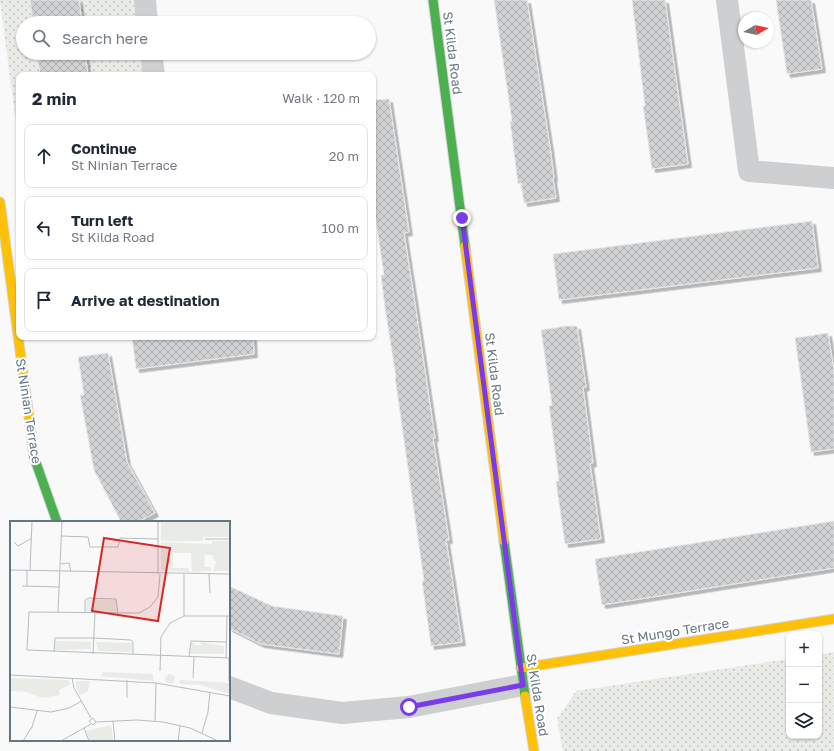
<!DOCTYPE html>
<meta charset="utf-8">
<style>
body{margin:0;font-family:"Golos Text",sans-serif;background:#f2f2f3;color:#1f2937}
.controls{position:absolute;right:12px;bottom:12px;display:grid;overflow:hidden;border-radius:8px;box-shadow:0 1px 3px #0004}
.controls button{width:36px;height:36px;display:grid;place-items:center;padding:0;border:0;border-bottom:1px solid #e0e1e3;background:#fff;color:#1f2937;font:20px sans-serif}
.compass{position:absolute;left:738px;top:12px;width:36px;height:36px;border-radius:50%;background:#fff;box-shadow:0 1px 3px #0004;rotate:81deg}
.stop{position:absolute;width:12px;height:12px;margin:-9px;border:3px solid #7c3aed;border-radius:50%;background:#fff}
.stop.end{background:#7c3aed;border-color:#fff;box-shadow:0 1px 4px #0008}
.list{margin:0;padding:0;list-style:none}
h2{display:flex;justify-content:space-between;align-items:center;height:52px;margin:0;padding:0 16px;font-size:17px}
h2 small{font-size:13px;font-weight:400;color:#747a83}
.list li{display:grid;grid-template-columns:26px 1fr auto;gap:12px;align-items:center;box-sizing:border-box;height:64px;margin:0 8px 8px;padding:0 8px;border:1px solid #e0e1e3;border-radius:8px}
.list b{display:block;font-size:15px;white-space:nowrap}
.list p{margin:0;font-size:13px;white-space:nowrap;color:#747a83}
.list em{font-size:13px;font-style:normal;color:#747a83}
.icon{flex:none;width:22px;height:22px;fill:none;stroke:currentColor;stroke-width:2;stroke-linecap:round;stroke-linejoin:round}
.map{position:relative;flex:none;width:834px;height:751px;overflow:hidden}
.search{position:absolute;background:#fff;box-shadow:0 1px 3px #0004;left:16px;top:16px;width:360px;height:44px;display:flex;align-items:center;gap:10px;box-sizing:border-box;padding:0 14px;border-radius:22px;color:#747a83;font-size:15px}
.panel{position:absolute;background:#fff;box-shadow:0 1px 3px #0004;left:16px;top:72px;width:360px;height:268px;border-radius:8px}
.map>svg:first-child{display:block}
</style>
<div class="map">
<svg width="834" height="751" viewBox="0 0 834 751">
<defs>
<pattern id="park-dots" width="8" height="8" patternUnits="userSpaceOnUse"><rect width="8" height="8" fill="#e8ebe6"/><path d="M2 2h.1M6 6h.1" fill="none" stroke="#c0c3c0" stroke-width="1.8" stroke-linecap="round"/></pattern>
<pattern id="building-cross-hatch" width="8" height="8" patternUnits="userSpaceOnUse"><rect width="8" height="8" fill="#d0d2d3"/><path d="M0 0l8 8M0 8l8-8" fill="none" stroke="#acafb1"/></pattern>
<filter id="shadow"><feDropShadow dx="3.5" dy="3.5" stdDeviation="0" flood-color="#0004"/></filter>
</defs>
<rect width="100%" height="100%" fill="#f9f9f9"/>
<g fill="url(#park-dots)">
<path d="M0,0H134L136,23H23V53H140L143,75H19V146Z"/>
<path d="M834,652V751H563L557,719L576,691L789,659V736H819V655Z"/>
</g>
<g fill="url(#building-cross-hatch)" stroke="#e8e8e8" filter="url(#shadow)">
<path d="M30,0H79L82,23H33Z"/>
<path d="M494,0H527L550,147L554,178L553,179L556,198L524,203L521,183L518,184L510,121H512Z"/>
<path d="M632,0H665L688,164L652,169L643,106H645Z"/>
<path d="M776,0H811L822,69L787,74Z"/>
<path d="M37,53H85L88,75H40Z"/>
<path d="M389,99L409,232L404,233L415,304L435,438H433L449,540H446L462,642L431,646L422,581H424L395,377H396L385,308L381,275H384L373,201V100Z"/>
<path d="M812,221L818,268L559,300L553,254Z"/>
<path d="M566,326H577L586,387L583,388L593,463L590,464L601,539L565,544L556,482L559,481L549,406L552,405L541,330Z"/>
<path d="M828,333L834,371V449L811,452L795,338Z"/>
<path d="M132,337H253L254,354L136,369Z"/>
<path d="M108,353L127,462L155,513L138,522H121L94,470L80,395H84L78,357Z"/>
<path d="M834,521V568L602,605L595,559Z"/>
<path d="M229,586L272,606L343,616L339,654L261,644L229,628Z"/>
</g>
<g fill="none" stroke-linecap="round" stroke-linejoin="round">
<g stroke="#d5d6d7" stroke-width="11">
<g id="fast">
<path d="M433,0L465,246"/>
<path d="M31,432L34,457L57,522"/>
<path d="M504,541L525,696"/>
</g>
</g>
<g stroke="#d5d6d7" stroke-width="11">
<g id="slow">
<path d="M0,202L31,432"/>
<path d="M465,246L504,541"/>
<path d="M521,668L834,619"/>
<path d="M525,696L534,751"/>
</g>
</g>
<g stroke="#cecfd0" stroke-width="22">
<path d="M145,0L147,23"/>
<path d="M727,0L749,171L834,178"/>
<path d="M151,53L154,75"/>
<path d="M229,687L271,703L342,713L409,707L523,685"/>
</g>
<use href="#fast" stroke="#4caf50" stroke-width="9"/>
<use href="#slow" stroke="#ffc107" stroke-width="9"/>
</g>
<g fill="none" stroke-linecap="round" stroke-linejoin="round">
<path stroke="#7c3aed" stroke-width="5" d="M409,707L523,685L462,218"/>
</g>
<g text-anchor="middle" stroke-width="4" stroke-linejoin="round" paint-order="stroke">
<g font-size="13" fill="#657683" stroke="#fff">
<text transform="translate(453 53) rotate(83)" y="5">St Kilda Road</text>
<text transform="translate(495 374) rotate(83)" y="5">St Kilda Road</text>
<text transform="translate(29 411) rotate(81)" y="5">St Ninian Terrace</text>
<text transform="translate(675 631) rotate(-9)" y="5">St Mungo Terrace</text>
<text transform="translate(538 695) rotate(81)" y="5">St Kilda Road</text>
</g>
</g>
<g transform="translate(10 521)">
<rect width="220" height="220" fill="#f9f9f9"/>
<path d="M45,120L81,121V128L45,129ZM86,121L122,122V131L88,130ZM184,121V124H192L190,121L214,125V133H180L181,122ZM0,157L57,159L61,163L49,169L50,174L32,177L17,171L0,170ZM66,160H80L78,170L70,174L66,166Z" fill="#e8ebe6"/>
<path d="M93,151L143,153V160L91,155ZM155 158a5 5 0 1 1 10 0a5 5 0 1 1-10 0Z" fill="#e8ebe6"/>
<path d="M151,0H220V16H194L193,20H151ZM202,20H220V50H203L206,42L202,34H195L194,46H201V50L182,51L181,32H163V47H179V51L151,49V21L202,23ZM77,78L106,79L107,91L76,90ZM170,159L220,162V173L190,164L169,163ZM101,204L103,220H80L76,210Z" fill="#e8ebe6"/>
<path fill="none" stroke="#b5bdc3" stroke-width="1" d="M51,15L78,16L80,26H108L110,17L148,18M195,18H220M4,21L8,25L22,17M51,43L59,42L61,51M0,49L220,53M20,50L22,0M148,53V0M150,53L148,76L140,86L129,92L19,91L17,129L220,137M199,53L200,72M12,65L50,66M17,65V50M48,91L52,0M75,92V79L78,77L106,78L108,93M174,95V53M44,131L45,117H84L121,119L123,121V134M83,133L85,92M179,136L181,120L216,121M216,137L217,95M150,150L151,116L160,102L174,95H220M0,154L146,162L220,175M62,157L64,167L81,197M183,157L184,136M219,160V137M117,177V159M0,186L41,191L59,187L72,180M103,200L105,220M145,200L146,162M86,201L83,197L79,200L83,204L86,201L127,199L153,201L180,207L208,220M74,207L79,220M192,212L198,191L200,171M13,220L22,206L27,190M51,220L81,203M168,220L170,205"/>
<path fill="#d62828" fill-opacity="0.15" stroke="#d62828" stroke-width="2" d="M94,17L160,27L148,100L82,90Z"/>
<rect width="220" height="220" fill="none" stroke="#657683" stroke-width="2"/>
</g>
</svg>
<div class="controls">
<button>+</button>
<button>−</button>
<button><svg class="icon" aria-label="layers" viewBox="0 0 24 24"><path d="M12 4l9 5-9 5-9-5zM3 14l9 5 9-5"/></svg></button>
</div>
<svg class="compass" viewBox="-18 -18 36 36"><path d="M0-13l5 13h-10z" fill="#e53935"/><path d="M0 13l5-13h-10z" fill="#747a83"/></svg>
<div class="stop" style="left:409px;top:707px"></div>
<div class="stop end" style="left:462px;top:218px"></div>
<div class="search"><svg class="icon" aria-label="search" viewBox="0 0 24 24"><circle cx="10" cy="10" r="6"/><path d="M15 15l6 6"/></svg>Search here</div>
<section class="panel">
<h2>2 min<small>Walk · 120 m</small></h2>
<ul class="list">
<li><svg class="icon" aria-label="ahead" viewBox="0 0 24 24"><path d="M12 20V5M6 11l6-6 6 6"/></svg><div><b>Continue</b><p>St Ninian Terrace</p></div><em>20 m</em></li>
<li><svg class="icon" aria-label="left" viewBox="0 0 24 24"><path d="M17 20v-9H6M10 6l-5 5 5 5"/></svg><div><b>Turn left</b><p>St Kilda Road</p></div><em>100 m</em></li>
<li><svg class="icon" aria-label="arrive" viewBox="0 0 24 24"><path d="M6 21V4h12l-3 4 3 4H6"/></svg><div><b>Arrive at destination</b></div></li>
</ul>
</section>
</div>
